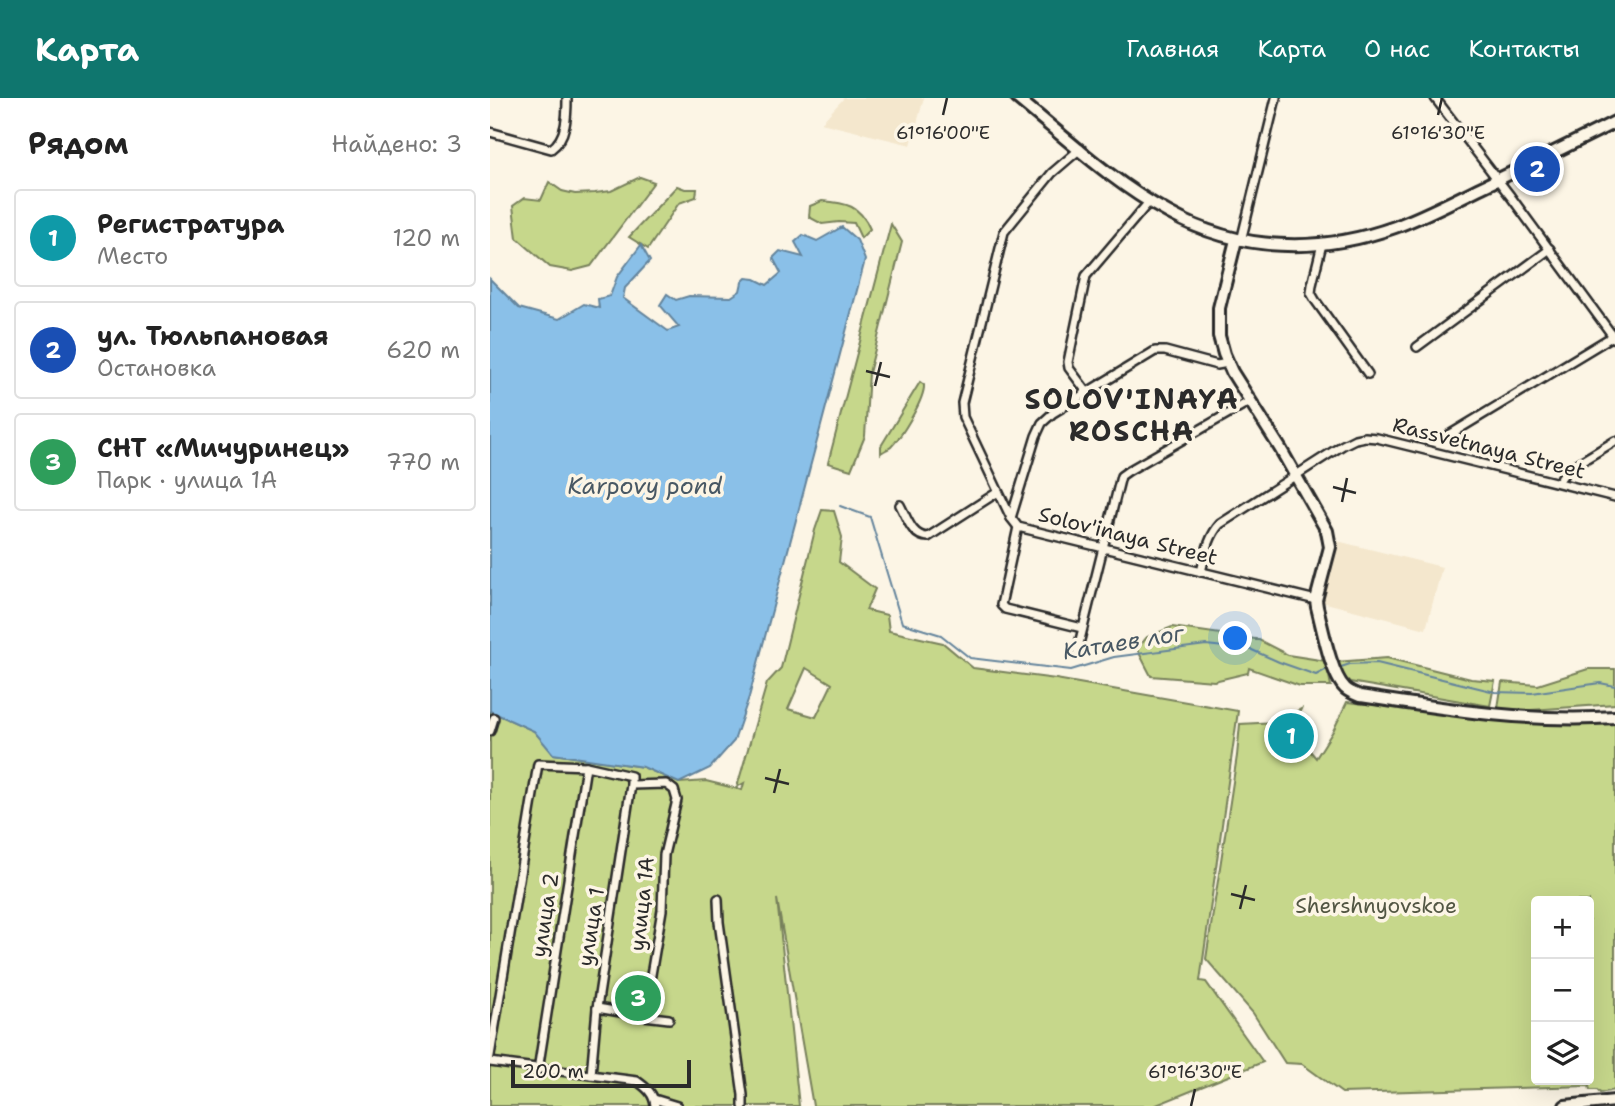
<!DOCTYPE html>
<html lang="ru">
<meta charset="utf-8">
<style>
body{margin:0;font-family:"Shantell Sans",sans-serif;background:#f2f2f2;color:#222}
.controls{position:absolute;right:21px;bottom:21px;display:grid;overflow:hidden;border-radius:7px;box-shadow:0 7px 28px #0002}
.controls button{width:63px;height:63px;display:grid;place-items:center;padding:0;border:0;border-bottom:2px solid #e0e0e0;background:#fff;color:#222;font:35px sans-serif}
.scale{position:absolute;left:21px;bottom:18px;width:180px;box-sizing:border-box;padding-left:7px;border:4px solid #2b2b2b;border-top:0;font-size:19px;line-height:24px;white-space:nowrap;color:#2b2b2b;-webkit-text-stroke:5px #fcf5e5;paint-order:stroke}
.you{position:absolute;left:746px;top:541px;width:24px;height:24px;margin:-18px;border:5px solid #fff;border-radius:50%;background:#1a73e8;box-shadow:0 0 0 10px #1a73e833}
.badge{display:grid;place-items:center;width:46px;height:46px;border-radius:50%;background:#0f766e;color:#fff;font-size:23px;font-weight:700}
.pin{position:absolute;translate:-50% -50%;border:4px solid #fff;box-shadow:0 2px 7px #0006}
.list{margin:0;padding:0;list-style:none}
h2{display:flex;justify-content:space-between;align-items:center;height:91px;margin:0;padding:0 28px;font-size:30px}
h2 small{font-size:23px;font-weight:400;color:#767676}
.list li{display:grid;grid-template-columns:46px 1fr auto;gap:21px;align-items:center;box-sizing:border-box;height:98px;margin:0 14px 14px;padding:0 14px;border:2px solid #e0e0e0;border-radius:7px}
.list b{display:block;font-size:26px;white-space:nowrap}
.list p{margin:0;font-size:23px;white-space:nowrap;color:#767676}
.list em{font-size:23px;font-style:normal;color:#767676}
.icon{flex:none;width:38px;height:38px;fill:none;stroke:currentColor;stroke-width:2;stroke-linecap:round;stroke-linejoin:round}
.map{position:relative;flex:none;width:1125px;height:1008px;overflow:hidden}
header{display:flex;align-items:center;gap:42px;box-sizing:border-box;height:98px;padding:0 35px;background:#0f766e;color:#fff}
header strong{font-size:33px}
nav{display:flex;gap:38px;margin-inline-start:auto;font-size:24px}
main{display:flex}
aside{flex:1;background:#fff}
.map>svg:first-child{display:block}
</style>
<header>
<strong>Карта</strong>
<nav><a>Главная</a><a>Карта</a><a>О нас</a><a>Контакты</a></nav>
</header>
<main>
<aside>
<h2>Рядом<small>Найдено: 3</small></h2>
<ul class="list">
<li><span class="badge" style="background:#0f9aa8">1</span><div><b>Регистратура</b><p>Место</p></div><em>120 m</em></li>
<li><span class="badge" style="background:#1a4fb4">2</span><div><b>ул. Тюльпановая</b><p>Остановка</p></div><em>620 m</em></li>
<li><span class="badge" style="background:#2e9e5b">3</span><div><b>СНТ «Мичуринец»</b><p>Парк · улица 1А</p></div><em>770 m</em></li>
</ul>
</aside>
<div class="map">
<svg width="1125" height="1008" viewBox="0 0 1125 1008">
<rect width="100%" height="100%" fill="#fcf5e5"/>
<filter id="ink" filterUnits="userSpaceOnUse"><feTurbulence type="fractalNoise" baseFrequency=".0143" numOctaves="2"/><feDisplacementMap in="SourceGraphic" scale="14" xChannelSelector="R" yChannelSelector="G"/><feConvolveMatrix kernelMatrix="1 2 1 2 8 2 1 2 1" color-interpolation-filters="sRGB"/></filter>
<g filter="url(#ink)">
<g fill="#f4e7cd">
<path d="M354,0H434L421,47L331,25Z"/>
<path d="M847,443L952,469L936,531L832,504Z"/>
</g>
<g fill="#c6d78b" stroke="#78815b" stroke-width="2" fill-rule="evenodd">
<path d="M150,79L164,84L101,168L82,173L60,169L27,140L23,108L34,100L51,102L59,84L72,93L85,96L105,95L121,93Z"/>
<path d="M187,88L195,91H207L206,99L189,105L158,151L139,139Z"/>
<path d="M332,103C356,105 370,107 380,131L371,140L364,125L349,124L332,126L319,119L320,108Z"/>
<path d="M401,126L412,144L379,275L375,338L361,372L338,365Z"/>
<path d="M430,284L434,287C435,301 411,339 401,349C400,350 392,354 391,355V348Z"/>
<path d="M332,412L344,413L352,439L349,464L385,491L376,512L397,517L399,533L453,545L483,570L566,581L748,613L710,883L716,884L773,964L664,1008H323L287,801L309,1008H0V613L44,633L64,656L153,669L189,685L216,683L252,692L254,685L247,689L277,585L291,570L325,432ZM316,570L342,586L326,619L298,611Z"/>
<path d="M682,529L766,541V542H769L798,557L836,563L841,588H810L759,570L758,575L724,583L661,578L647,551L657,539Z"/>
<path d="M897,560L981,581L1005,583L1000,608L860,584L851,576L846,564Z"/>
<path d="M1098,571H1125V606L1027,613L1008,610L1012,584L1048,587Z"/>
<path d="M857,604L1055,625L1125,623V992L1110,995L1107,992H1100L1099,988L852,995L812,966L795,965L763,915L716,861L747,658L750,626L787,624L811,611L801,633L810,641L826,660L843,633ZM1046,803H1099V982H1046Z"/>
</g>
<path fill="#8ac0e8" stroke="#64849c" stroke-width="2" d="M352,129L367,142L375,162L259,599L244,643L220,670L189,685L153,669L63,656L44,633L0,613V181L29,210L69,221L94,206L109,210L108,201L120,198L127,179L151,147L160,163L135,190L133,200L178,233L189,229L170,207L177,196L186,202L199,198L241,199L250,193L252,184L256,180L265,181L277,187L291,175L283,160L290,153L313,159L305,144L313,137L327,143Z"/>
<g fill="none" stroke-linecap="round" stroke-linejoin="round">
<g stroke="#64849c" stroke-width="2">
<path d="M350,408L380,419L412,525L451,537L480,560L581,572L624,559L716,547L762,552L789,564L826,577L837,571"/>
<path d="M851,569L860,566L887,565L1005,594L1042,595L1110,585L1125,588"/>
</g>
<g stroke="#2b2b2b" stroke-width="12">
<g id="street">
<path d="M945,0L1021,99L1125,241"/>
<path d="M0,34L61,51C77,40 77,17 77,0"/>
<path d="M590,51L562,75L514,134L472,305L473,319L521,420L528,429L826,502"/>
<path d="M751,143L786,0"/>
<path d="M832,146L822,187L821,195L825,202L878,276"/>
<path d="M927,249L1060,151"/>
<path d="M597,294L579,270L578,264L596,178L659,104"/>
<path d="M959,337L1123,238"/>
<path d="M1068,384L1077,372L1125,343"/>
<path d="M410,407C417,420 422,439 438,439L508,394"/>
<path d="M521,420L546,338L552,325L563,315L665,253H675L727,267L738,265"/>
<path d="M528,429L511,507L515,511L592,530"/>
<path d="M711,474C715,458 718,439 730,426L853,347L865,341L875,339L887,340L1125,399"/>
<path d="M587,554L631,378L638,373L760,303"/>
<path d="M0,633L4,620"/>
<path d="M228,801L229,824L253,997V1008"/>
<path d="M154,918L179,921"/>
<path d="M0,958L48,666L96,668L141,678V687L176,686L184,692L187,702L174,757L172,812L154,918L107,910"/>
<path d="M0,964L147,983C157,990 164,996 165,1008"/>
<path d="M48,972L96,668"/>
<path d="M101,977L107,910L141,687"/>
<path d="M164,1001L187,1008"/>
</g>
</g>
<g stroke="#2b2b2b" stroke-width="16">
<g id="secondary">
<path d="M527,0C576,40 623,85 679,115C749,154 830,156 905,129C935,118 963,103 992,89C1036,68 1081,46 1125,24"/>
<path d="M746,142L729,210V238L734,256L742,274L790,350L837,433L840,449L826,502L827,509C832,528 841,577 855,590C859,594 865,596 870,598C953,611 1041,625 1125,619"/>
<path d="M1075,1008L1125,1003"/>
</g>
</g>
<use href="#street" stroke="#fcf5e5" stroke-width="7"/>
<use href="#secondary" stroke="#fcf5e5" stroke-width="10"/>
</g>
</g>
<path fill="none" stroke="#2b2b2b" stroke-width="2.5" d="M453,17L457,0M948,17L952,0M376,273L400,279M385,288L391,264M843,389L866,395M852,404L857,380M275,680L299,686M284,695L290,671M741,796L765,802M750,811L756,787M701,1008L705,991"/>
<g text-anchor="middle" stroke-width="7" stroke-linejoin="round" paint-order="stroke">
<g font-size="21" fill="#2b2b2b" stroke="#fcf5e5">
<text transform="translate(999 350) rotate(14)" y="7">Rassvetnaya Street</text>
<text transform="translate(638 438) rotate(14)" y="7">Solov'inaya Street</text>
<text transform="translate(152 806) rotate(-84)" y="7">улица 1А</text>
<text transform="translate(55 817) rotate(-81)" y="7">улица 2</text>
<text transform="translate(101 829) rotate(-81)" y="7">улица 1</text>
</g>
<g font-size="21" fill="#525643" stroke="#fcf5e5">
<text x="886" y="815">Shershnyovskoe</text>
</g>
<g font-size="23" font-style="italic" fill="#485864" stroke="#fcf5e5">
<text x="155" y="396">Karpovy pond</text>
<text transform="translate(633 544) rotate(-9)" y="8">Катаев лог</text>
</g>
<g font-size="28" font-weight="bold" letter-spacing="2" fill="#2b2b2b" stroke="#fcf5e5">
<text x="642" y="311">SOLOV'INAYA<tspan x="642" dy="32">ROSCHA</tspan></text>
</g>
</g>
<g font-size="18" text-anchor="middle" fill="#2b2b2b" stroke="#fcf5e5" stroke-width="7" stroke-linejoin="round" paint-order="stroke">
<text x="453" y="41">61°16'00"E</text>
<text x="948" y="41">61°16'30"E</text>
<text x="705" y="980">61°16'30"E</text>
</g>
</svg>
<div class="controls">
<button>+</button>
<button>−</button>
<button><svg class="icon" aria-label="layers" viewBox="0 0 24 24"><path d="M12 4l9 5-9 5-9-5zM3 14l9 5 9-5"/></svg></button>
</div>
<div class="scale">200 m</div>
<div class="you"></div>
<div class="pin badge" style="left:801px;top:638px;background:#0f9aa8">1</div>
<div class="pin badge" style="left:1047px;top:71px;background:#1a4fb4">2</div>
<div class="pin badge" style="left:148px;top:900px;background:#2e9e5b">3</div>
</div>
</main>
